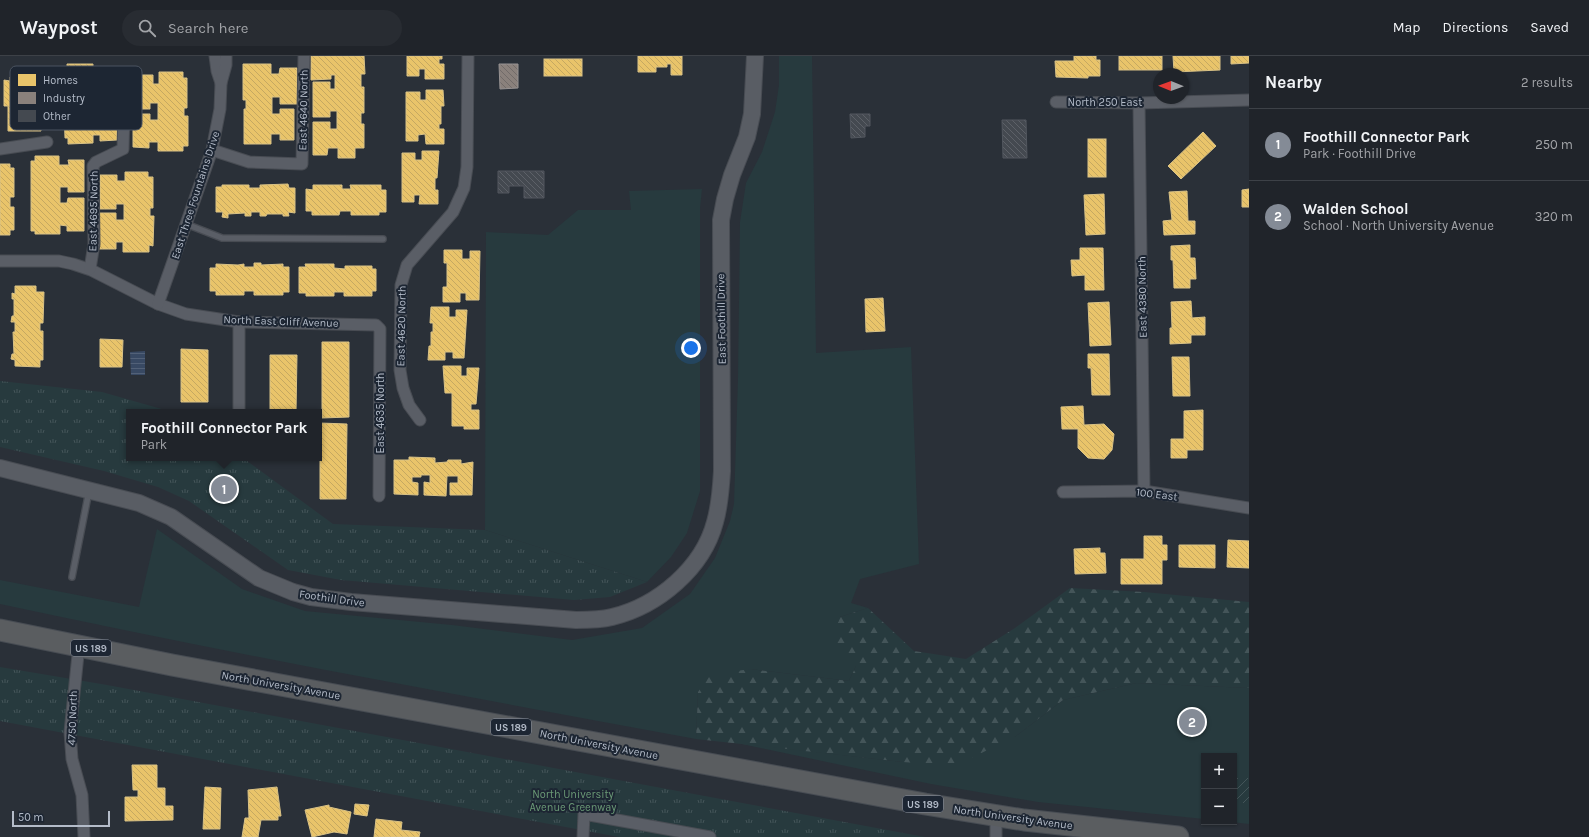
<!DOCTYPE html>
<meta charset="utf-8">
<style>
body{margin:0;font-family:Karla,sans-serif;background:#282c32;color:#f1f3f6}
.controls{position:absolute;right:12px;bottom:12px;display:grid;overflow:hidden;border-radius:0px;box-shadow:0 1px 3px #0004}
.controls button{width:36px;height:36px;display:grid;place-items:center;padding:0;border:0;border-bottom:1px solid #3d4147;background:#20242a;color:#f1f3f6;font:20px sans-serif}
.compass{position:absolute;left:1153px;top:12px;width:36px;height:36px;border-radius:50%;background:#20242a;box-shadow:0 1px 3px #0004;rotate:271deg}
.scale{position:absolute;left:12px;bottom:10px;width:98px;box-sizing:border-box;padding-left:4px;border:2px solid #b4bcc9;border-top:0;font-size:11px;line-height:14px;white-space:nowrap;color:#b4bcc9;-webkit-text-stroke:3px #1d2633;paint-order:stroke}
.you{position:absolute;left:691px;top:292px;width:14px;height:14px;margin:-10px;border:3px solid #fff;border-radius:50%;background:#1a73e8;box-shadow:0 0 0 6px #1a73e833}
.badge{display:grid;place-items:center;width:26px;height:26px;border-radius:50%;background:#848b96;color:#fff;font-size:13px;font-weight:700}
.pin{position:absolute;translate:-50% -50%;border:2px solid #fff;box-shadow:0 1px 4px #0006}
.popup{position:absolute;left:126px;top:353px;width:196px;height:52px;box-sizing:border-box;display:grid;place-content:center;border-radius:0px;background:#20242a;filter:drop-shadow(0 1px 3px #0005);font-size:13px;white-space:nowrap;color:#a2a4a8}
.popup b{font-size:15px;color:#f1f3f6}
.popup::after{content:'';position:absolute;left:50%;top:100%;margin-left:-8px;border:8px solid transparent;border-top-color:#20242a}
.list{margin:0;padding:0;list-style:none}
h2{display:flex;justify-content:space-between;align-items:center;height:52px;margin:0;padding:0 16px;font-size:17px}
h2 small{font-size:13px;font-weight:400;color:#a2a4a8}
.list li{display:grid;grid-template-columns:26px 1fr auto;gap:12px;align-items:center;box-sizing:border-box;height:72px;padding:0 16px;border-top:1px solid #3d4147}
.list b{display:block;font-size:15px;white-space:nowrap}
.list p{margin:0;font-size:13px;white-space:nowrap;color:#a2a4a8}
.list em{font-size:13px;font-style:normal;color:#a2a4a8}
.icon{flex:none;width:22px;height:22px;fill:none;stroke:currentColor;stroke-width:2;stroke-linecap:round;stroke-linejoin:round}
.map{position:relative;flex:none;width:1249px;height:781px;overflow:hidden}
header{display:flex;align-items:center;gap:24px;box-sizing:border-box;height:56px;padding:0 20px;background:#20242a;border-bottom:1px solid #3d4147}
header strong{font-size:19px}
nav{display:flex;gap:22px;margin-inline-start:auto;font-size:14px}
.search{width:280px;height:36px;background:#282c32;display:flex;align-items:center;gap:10px;box-sizing:border-box;padding:0 14px;border-radius:22px;color:#a2a4a8;font-size:15px}
main{display:flex}
aside{flex:1;background:#20242a}
.map>svg:first-child{display:block}
</style>
<header>
<strong>Waypost</strong>
<div class="search"><svg class="icon" aria-label="search" viewBox="0 0 24 24"><circle cx="10" cy="10" r="6"/><path d="M15 15l6 6"/></svg>Search here</div>
<nav><a>Map</a><a>Directions</a><a>Saved</a></nav>
</header>
<main>
<div class="map">
<svg width="1249" height="781" viewBox="0 0 1249 781">
<defs>
<pattern id="forest-firs" width="22" height="20" patternUnits="userSpaceOnUse"><rect width="22" height="20" fill="#273a3e"/><path d="M5 1l3.5 6h-7zM16 11l3.5 6h-7z" fill="#445559"/></pattern>
<pattern id="park-tufts" width="24" height="20" patternUnits="userSpaceOnUse"><rect width="24" height="20" fill="#273a3e"/><path d="M3 7l-1-3M5 7V3M7 7l1-3M15 17l-1-3M17 17v-4M19 17l1-3" fill="none" stroke="#445559"/></pattern>
<pattern id="garden-furrows" width="10" height="10" patternUnits="userSpaceOnUse"><rect width="10" height="10" fill="#273a3e"/><path d="M-1 1l2-2M0 10L10 0M9 11l2-2" fill="none" stroke="#445559"/></pattern>
<pattern id="water-rules" width="6" height="5" patternUnits="userSpaceOnUse"><rect width="6" height="5" fill="#384963"/><path d="M0 2.5h6" fill="none" stroke="#526178"/></pattern>
<pattern id="homes-back-hatch" width="6" height="6" patternUnits="userSpaceOnUse"><rect width="6" height="6" fill="#e9c46a"/><path d="M-1 5l2 2M0 0l6 6M5-1l2 2" fill="none" stroke="#c5a861"/></pattern>
<pattern id="industry-back-hatch" width="6" height="6" patternUnits="userSpaceOnUse"><rect width="6" height="6" fill="#8a817c"/><path d="M-1 5l2 2M0 0l6 6M5-1l2 2" fill="none" stroke="#716b69"/></pattern>
<pattern id="building-back-hatch" width="6" height="6" patternUnits="userSpaceOnUse"><rect width="6" height="6" fill="#444950"/><path d="M-1 5l2 2M0 0l6 6M5-1l2 2" fill="none" stroke="#5d6168"/></pattern>
</defs>
<rect width="100%" height="100%" fill="#2a3038"/>
<g fill="#273a3e">
<path d="M779,0H812L816,297L911,291L919,508L860,523L851,547L868,552L840,561L856,610L849,625L750,613L698,636L696,683C464,640 231,598 0,548V524L139,551L157,473L242,533L305,555L452,569L572,584L642,572L690,538L715,502L730,465L734,448L738,323L740,166L746,127L762,96L775,56L779,29Z"/>
<path d="M702,133L700,152V435L687,477L671,501L647,526L485,474L486,176L548,179L578,154H631L629,135Z"/>
<path d="M1136,627L1249,632V768L1231,766H1234V700H1204V763L1038,746L931,728L737,687L903,706L1016,680L1063,644Z"/>
</g>
<path fill="url(#forest-firs)" d="M1070,532L1144,536L1249,546V632L1136,627L1063,644L1016,680L955,710L903,706L696,683L698,636L710,619L750,613L849,625L856,610L831,587L840,561L868,552L914,595L966,603L1015,572Z"/>
<g fill="url(#park-tufts)">
<path d="M0,325L102,336L172,356H129V402H243L333,468L485,474L647,526L610,541L574,544L341,524L288,514L189,445L158,431L104,415L0,391Z"/>
<path d="M0,611L107,629L925,781H619L0,665Z"/>
</g>
<rect fill="url(#garden-furrows)" x="1234" y="722" width="15" height="25"/>
<path fill="url(#water-rules)" d="M145,295V319H131L130,296Z"/>
<g fill="url(#homes-back-hatch)" stroke="#d9c286">
<path d="M311,0H364L365,18H361V31H364V57H361V68H364V92H355V102H338V92H328L327,99H313V66H330V73H337V55H330V61H313V26H330V33H335V19H331V23L311,24Z"/>
<path d="M407,0H442V3H439V8H444V23H425V13H419V20H407Z"/>
<path d="M638,0H682V19H671V8H667V11H656V16H638Z"/>
<path d="M1074,0H1096V4H1100V20H1088V22L1056,21L1055,5H1074Z"/>
<rect x="1119" y="0" width="43" height="14"/>
<path d="M1173,0H1220V14L1174,16Z"/>
<path d="M1231,0H1249V7L1231,8Z"/>
<rect x="544" y="3" width="38" height="17"/>
<path d="M67,8H93V17H100V13H118V47H101V41H93V56H101V52H117V84L100,85V79H93V87L68,88V82H65L64,53H68V44H64V15L67,14Z"/>
<path d="M243,8H271V18H279L280,12H297V48H280V41H272V58H280V53H294V84H280V78H271V88H244V53H246V44H243Z"/>
<path d="M159,16H183V22H187V52H184V60H188V90H183V95H158V86H149V92L133,91V58H150V64H158V47H150V53H133V19H153V28H159Z"/>
<path d="M10,21L40,22V24H46V50H35V59H41V75H8V50H4V24L10,25Z"/>
<path d="M426,34H443L444,50H441V68H439V73H444V88H426L425,78L418,79V85H406V36H420V44H426Z"/>
<path d="M1203,76L1216,90L1181,123L1168,110Z"/>
<rect x="1088" y="83" width="18" height="38"/>
<path d="M422,95H439L437,122H435V134H438V148H419L420,139H414V146H402V97H415V104H422Z"/>
<path d="M35,100H59V109H69L68,104H84V136H68V131H60V147H67L68,142H84V175H67V170L60,169V178H35V175H31V105H35Z"/>
<path d="M0,108H10V112H14V141H10V151H14V174H10V179H0Z"/>
<path d="M125,116H148V121H153V152H150V160H154L153,190L149,189V196H123V186H116V193H99V157H116V164H124V148H116V153H100V119H117V125H125Z"/>
<path d="M288,128L289,132H295V157L288,156L289,160H283V158H267L266,160H260V156H251V160H245V157L228,158V162L222,161L223,156H216V131H222V129H249V132H260V129Z"/>
<path d="M313,129H342V133H351L350,129H381V134H386V156H379V159H351V155H340L339,159H312V155H306V133L313,134Z"/>
<path d="M1249,133V151H1242V134Z"/>
<path d="M1187,135L1188,165H1195V178L1164,179L1163,165L1172,164L1169,136Z"/>
<path d="M1104,138L1105,178L1086,179L1084,139Z"/>
<path d="M1190,189V202H1195L1196,223H1190V232H1174L1173,204H1171V190Z"/>
<path d="M1080,192H1103L1104,234H1085V219L1072,220L1071,204H1080Z"/>
<path d="M444,194H462V203H470V195H480L479,244H466V237H460V246H443V231H447V207H444Z"/>
<path d="M254,207H261V209L283,208V211H289V236H283V239H254V235H244V239H216V235H210V212H216V208L238,209L244,208V211H254Z"/>
<path d="M305,208H334V212L345,213V210H372V213H376V235H372V240H344V236H334V240H306V237H299V211H306Z"/>
<path d="M15,230H36V236H44L43,267H40V275H43V304H40V311L15,310V304L11,303L12,298H14L13,276H15V266H11L12,260H14V243H12V237L15,238Z"/>
<path d="M883,242L885,275L866,276L865,243Z"/>
<path d="M1191,245L1192,262L1205,261V279H1191V287L1170,288V272H1172L1171,246Z"/>
<path d="M1109,246L1111,289L1090,290L1088,247Z"/>
<path d="M431,251H449V261H456V254H467L464,302H453V296H445V304H428L429,290H431V276H433V267H430Z"/>
<path d="M100,283L123,284L122,311H100Z"/>
<path d="M322,286H349V361L322,362Z"/>
<path d="M181,293L208,294V346H181Z"/>
<path d="M1088,298H1109L1110,339H1092L1091,312H1088Z"/>
<path d="M270,299H297L296,356H270Z"/>
<path d="M1172,301H1189L1190,340H1173Z"/>
<path d="M443,310H461V320H467V312H479L476,348H471V354H479V373H464V370H452V337H445Z"/>
<path d="M1083,350L1084,369L1104,368L1114,378L1112,394L1104,403L1088,402L1078,392V373H1062L1061,351Z"/>
<path d="M1203,354V394H1187V402H1171V383H1184V355Z"/>
<path d="M320,367L347,368L346,443H320Z"/>
<path d="M409,401L435,402V407L447,406L448,404H461V408L473,406L472,439H450V427H458V420H447L446,440L424,439V426L430,427V419H421V421H412V426L418,427V439L394,438V404H409Z"/>
<path d="M1144,480H1162V489H1167V504H1162V528H1121V503H1144Z"/>
<path d="M1228,484L1249,485V512L1227,511Z"/>
<path d="M1179,489H1215V512L1179,511Z"/>
<path d="M1100,492V497H1105L1106,517L1075,518L1074,493Z"/>
<path d="M132,709H157V732H165V750H173V764L125,765V741H138V734H133Z"/>
<path d="M205,731L221,732L220,773H203Z"/>
<path d="M277,731L281,760H278V764H261L258,781H242L245,762H249L248,734Z"/>
<path d="M355,748L369,749L367,760L354,758Z"/>
<path d="M329,749V751L351,756L347,778L334,776L312,781L305,754Z"/>
<path d="M376,763L402,766L401,774L420,776L419,781H374Z"/>
</g>
<path fill="url(#industry-back-hatch)" stroke="#979393" d="M499,8H518V32L500,33Z"/>
<g fill="url(#building-back-hatch)" stroke="#52575f">
<path d="M850,58H870V70H865V81L851,82Z"/>
<path d="M1002,64H1026L1027,102H1003Z"/>
<path d="M498,115H544V142H524V130H509V137H498Z"/>
</g>
<g fill="none" stroke-linecap="round" stroke-linejoin="round">
<g stroke="#484c53" stroke-width="8">
<g id="lane">
<path d="M186,168L222,182L383,183"/>
<path d="M72,521L89,435"/>
</g>
</g>
<g stroke="#484c53" stroke-width="13">
<g id="street">
<path d="M215,0L217,15L221,27"/>
<path d="M1056,46L1139,47L1249,44"/>
<path d="M1139,47L1144,435"/>
<path d="M0,93L47,86"/>
<path d="M212,94L249,106L302,108L304,1"/>
<path d="M0,205H59L73,208L91,214L158,248L186,258L239,266L376,269L380,273L379,440"/>
<path d="M90,213L94,188L93,110L96,106L123,93L125,18"/>
<path d="M158,248L212,94L220,53L221,27L226,9V0"/>
<path d="M239,356V266"/>
<path d="M420,364L409,349L403,332L400,314L401,229L407,209L453,156L464,132L467,111L468,0"/>
<path d="M1063,436L1144,435L1249,452"/>
<path d="M79,589L70,676L72,703L82,739L84,781"/>
<path d="M996,759V781"/>
<path d="M583,781L584,758L710,781"/>
</g>
</g>
<g stroke="#484c53" stroke-width="18">
<path id="secondary" d="M0,412L139,447L171,461L259,522L293,536L311,541L351,546L576,564C588,564 600,564 612,561C658,550 703,512 715,466C720,449 721,432 722,415L721,164L725,143L732,119L747,81L752,58L755,0"/>
</g>
<g stroke="#474c53" stroke-width="23">
<path id="highway" d="M0,574L172,609L925,748L1024,764L1178,781"/>
</g>
<use href="#lane" stroke="#5a5e66" stroke-width="5.5"/>
<use href="#street" stroke="#5a5e66" stroke-width="11"/>
<use href="#secondary" stroke="#595d64" stroke-width="16"/>
<use href="#highway" stroke="#5a5d60" stroke-width="21"/>
</g>
<g text-anchor="middle" stroke-width="4" stroke-linejoin="round" paint-order="stroke">
<g fill="#1d2633" stroke="#878f9c" stroke-width="1">
<rect x="71" y="584" width="40" height="16" rx="3"/>
<rect x="491" y="663" width="40" height="16" rx="3"/>
<rect x="903" y="740" width="40" height="16" rx="3"/>
</g>
<g font-size="10" font-weight="bold" fill="#b4bcc9">
<text x="91" y="596">US 189</text>
<text x="511" y="675">US 189</text>
<text x="923" y="752">US 189</text>
</g>
<g font-size="11" fill="#b4bcc9" stroke="#1d2633">
<text x="1105" y="50">North 250 East</text>
<text transform="translate(303 54) rotate(-89)" y="4">East 4640 North</text>
<text transform="translate(195 139) rotate(-72)" y="4">East Three Fountains Drive</text>
<text transform="translate(93 155) rotate(-89)" y="4">East 4695 North</text>
<text transform="translate(1142 241) rotate(-91)" y="4">East 4380 North</text>
<text transform="translate(721 263) rotate(-91)" y="4">East Foothill Drive</text>
<text transform="translate(281 265) rotate(2)" y="4">North East Cliff Avenue</text>
<text transform="translate(401 270) rotate(-89)" y="4">East 4620 North</text>
<text transform="translate(380 357) rotate(-90)" y="4">East 4635 North</text>
<text transform="translate(1157 438) rotate(7)" y="4">100 East</text>
<text transform="translate(332 542) rotate(8)" y="4">Foothill Drive</text>
<text transform="translate(281 629) rotate(10)" y="4">North University Avenue</text>
<text transform="translate(72 662) rotate(-88)" y="4">4750 North</text>
<text transform="translate(599 688) rotate(11)" y="4">North University Avenue</text>
<text transform="translate(1013 761) rotate(8)" y="4">North University Avenue</text>
</g>
<g font-size="11" fill="#6b9a76" stroke="#1d2633">
<text x="573" y="742">North University<tspan x="573" dy="13">Avenue Greenway</tspan></text>
</g>
</g>
<rect x="10" y="10" width="132" height="64" rx="6" fill="#1d2633" stroke="#4a5360" stroke-width="1"/>
<rect x="18" y="18" width="18" height="12" fill="#e9c46a"/>
<rect x="18" y="36" width="18" height="12" fill="#8a817c"/>
<rect x="18" y="54" width="18" height="12" fill="#444950"/>
<g font-size="11" fill="#b4bcc9">
<text x="43" y="28">Homes</text>
<text x="43" y="46">Industry</text>
<text x="43" y="64">Other</text>
</g>
</svg>
<div class="controls">
<button>+</button>
<button>−</button>
</div>
<svg class="compass" viewBox="-18 -18 36 36"><path d="M0-13l5 13h-10z" fill="#e53935"/><path d="M0 13l5-13h-10z" fill="#a2a4a8"/></svg>
<div class="scale">50 m</div>
<div class="you"></div>
<div class="pin badge" style="left:224px;top:433px">1</div>
<div class="popup"><b>Foothill Connector Park</b>Park</div>
<div class="pin badge" style="left:1192px;top:666px">2</div>
</div>
<aside>
<h2>Nearby<small>2 results</small></h2>
<ul class="list">
<li><span class="badge">1</span><div><b>Foothill Connector Park</b><p>Park · Foothill Drive</p></div><em>250 m</em></li>
<li><span class="badge">2</span><div><b>Walden School</b><p>School · North University Avenue</p></div><em>320 m</em></li>
</ul>
</aside>
</main>
